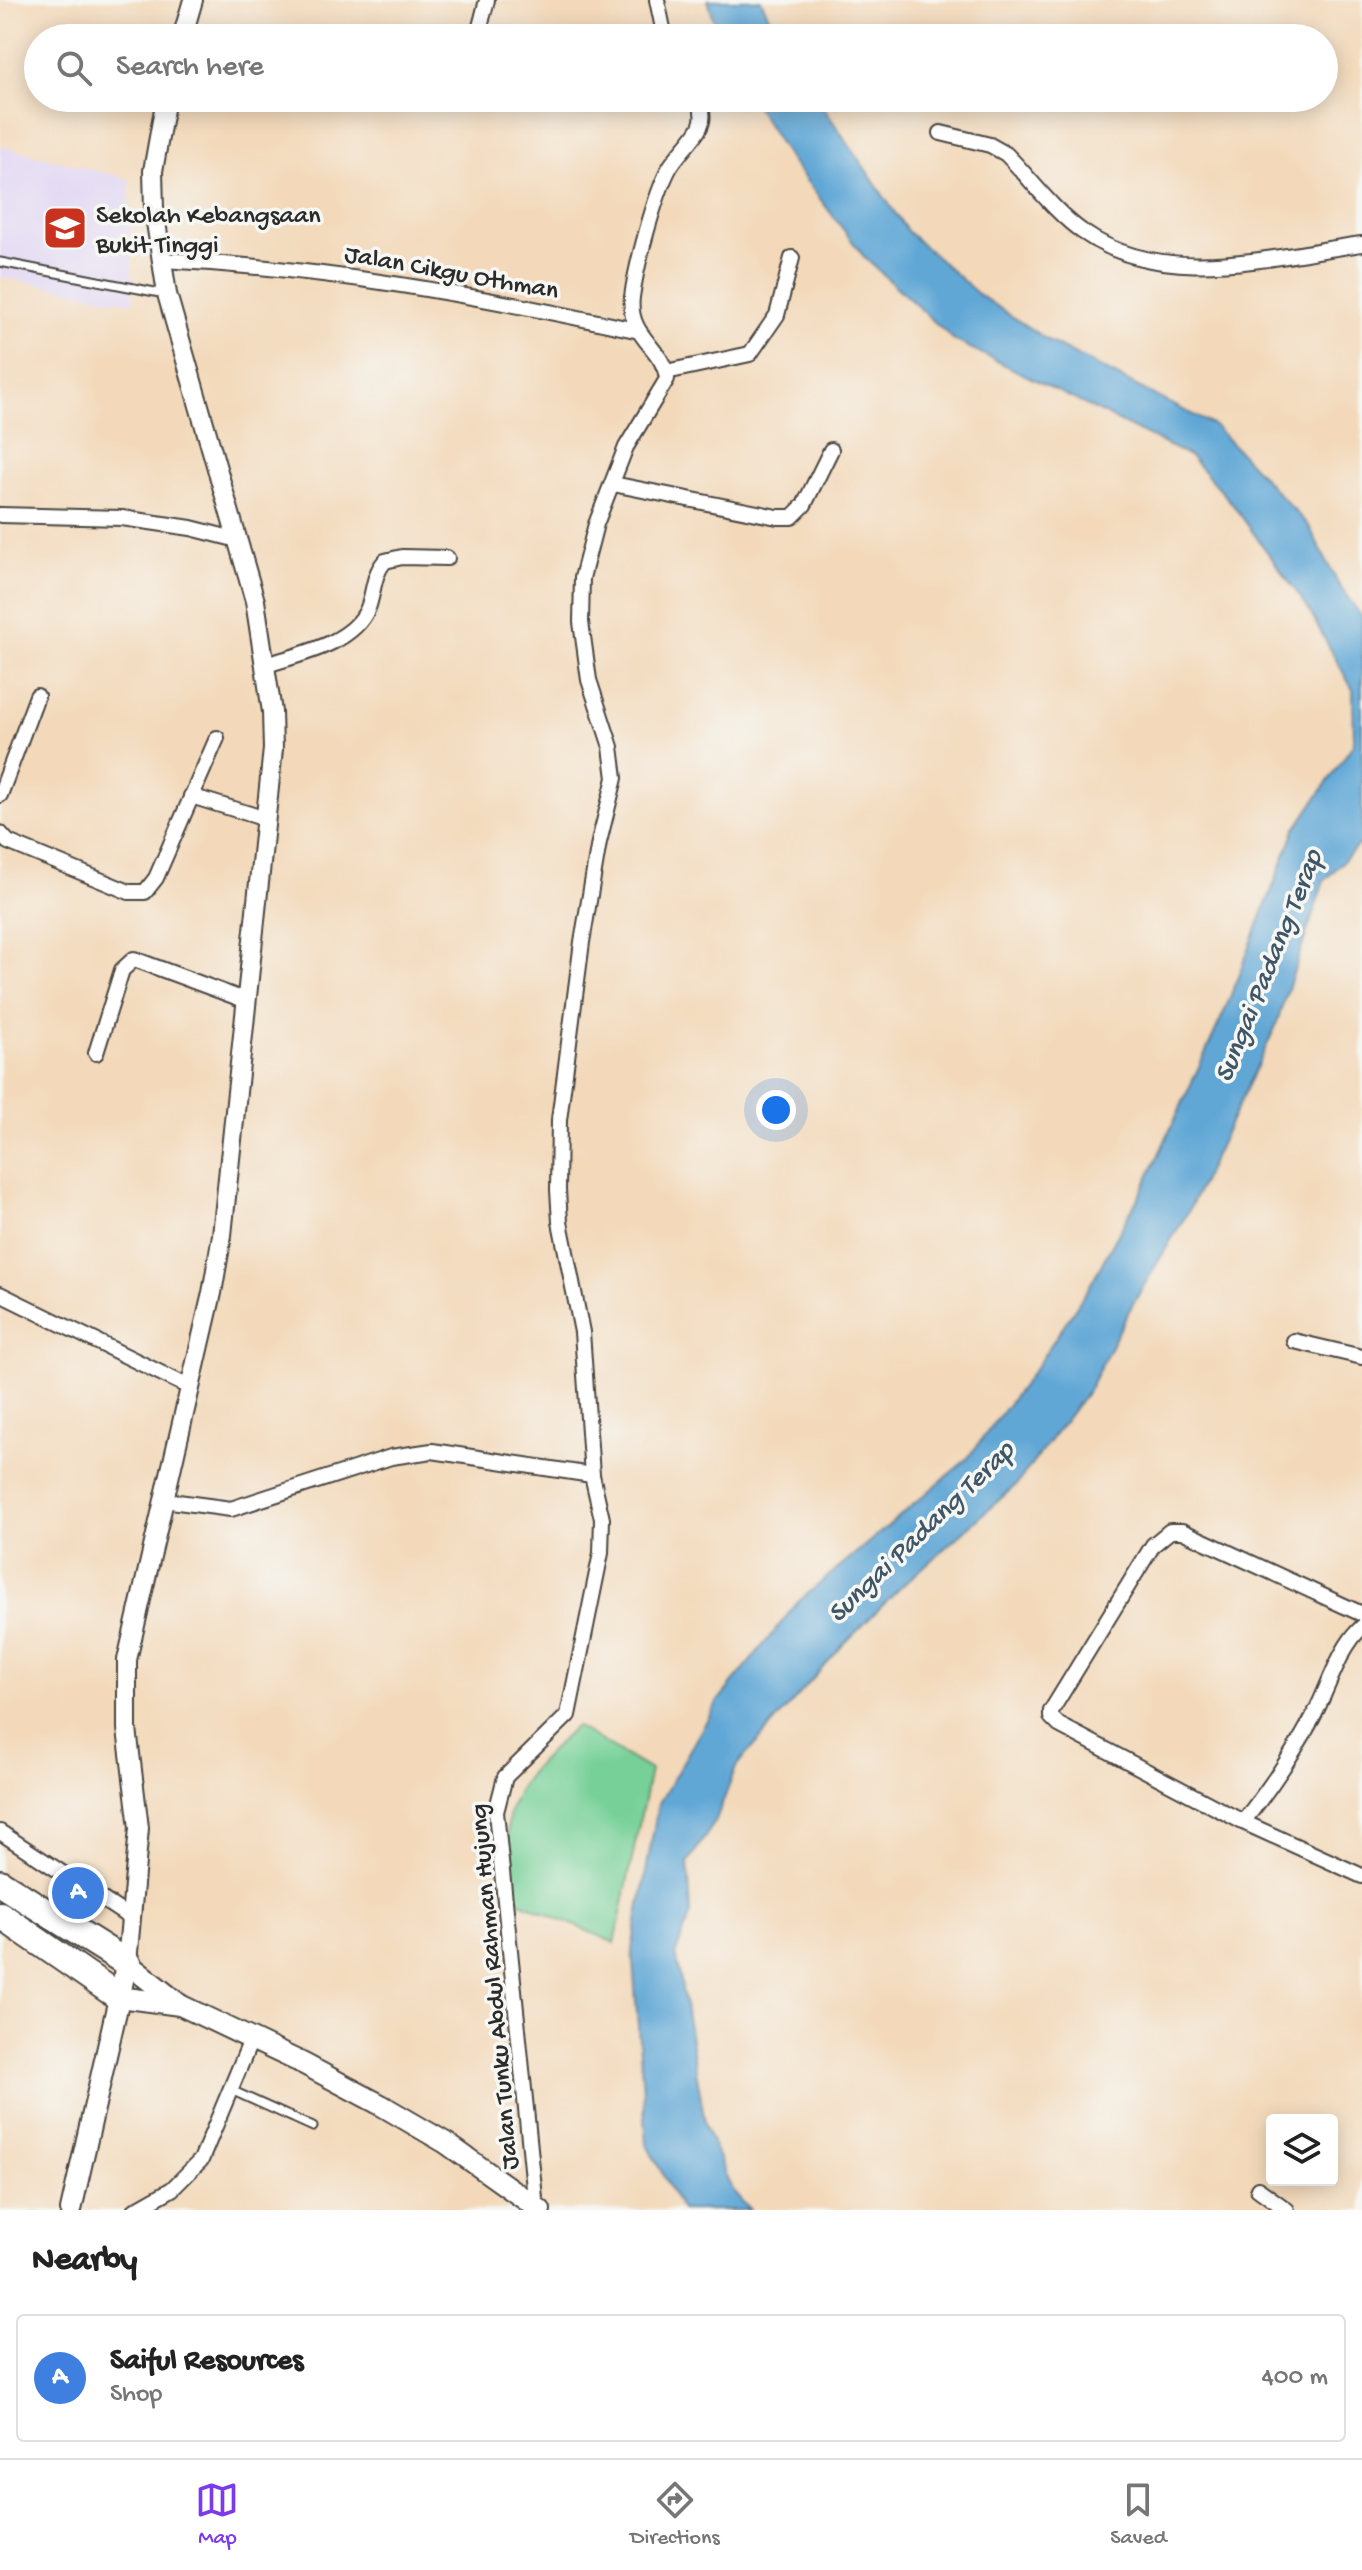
<!DOCTYPE html>
<style>
body{margin:0;font-family:"Gochi Hand",sans-serif;background:#f2f2f2;color:#222}
.controls{position:absolute;right:24px;bottom:24px;display:grid;overflow:hidden;border-radius:8px;box-shadow:0 4px 20px #0003}
.controls button{width:72px;height:72px;display:grid;place-items:center;padding:0;border:0;border-bottom:2px solid #e0e0e0;background:#fff;color:#222;font:40px sans-serif}
.you{position:absolute;left:776px;top:1110px;width:28px;height:28px;margin:-20px;border:6px solid #fff;border-radius:50%;background:#1a73e8;box-shadow:0 0 0 12px #1a73e833}
.badge{display:grid;place-items:center;width:52px;height:52px;border-radius:50%;background:#7c3aed;color:#fff;font-size:26px;font-weight:700}
.pin{position:absolute;translate:-50% -50%;border:4px solid #fff;box-shadow:0 2px 8px #0006}
.list{margin:0;padding:0;list-style:none}
h2{display:flex;justify-content:space-between;align-items:center;height:104px;margin:0;padding:0 32px;font-size:34px}
h2 small{font-size:26px;font-weight:400;color:#767676}
.list li{display:grid;grid-template-columns:52px 1fr auto;gap:24px;align-items:center;box-sizing:border-box;height:128px;margin:0 16px 16px;padding:0 16px;border:2px solid #e0e0e0;border-radius:8px}
.list b{display:block;font-size:30px;white-space:nowrap}
.list p{margin:0;font-size:26px;white-space:nowrap;color:#767676}
.list em{font-size:26px;font-style:normal;color:#767676}
.icon{flex:none;width:44px;height:44px;fill:none;stroke:currentColor;stroke-width:2;stroke-linecap:round;stroke-linejoin:round}
.map{position:relative;flex:none;width:1362px;height:2210px;overflow:hidden}
.search{position:absolute;background:#fff;box-shadow:0 4px 20px #0003;left:24px;right:24px;top:24px;height:88px;display:flex;align-items:center;gap:20px;box-sizing:border-box;padding:0 28px;border-radius:44px;color:#767676;font-size:30px}
.sheet{height:248px;background:#fff}
nav{display:flex;justify-content:space-around;align-items:center;box-sizing:border-box;height:112px;border-top:2px solid #e0e0e0;background:#fff;font-size:22px;color:#767676}
nav a{display:grid;justify-items:center;gap:4px}
nav .on{color:#7c3aed}
.map>svg:first-child{display:block}
</style>
<div class="map">
<svg width="1362" height="2210" viewBox="0 0 1362 2210">
<rect width="100%" height="100%" fill="#f6f6f2"/>
<filter id="ink" filterUnits="userSpaceOnUse"><feTurbulence type="fractalNoise" baseFrequency=".0125" numOctaves="2"/><feDisplacementMap in="SourceGraphic" scale="16" xChannelSelector="R" yChannelSelector="G"/><feConvolveMatrix kernelMatrix="1 2 1 2 8 2 1 2 1" color-interpolation-filters="sRGB"/></filter>
<filter id="wash" filterUnits="userSpaceOnUse"><feTurbulence type="fractalNoise" baseFrequency=".006" numOctaves="4" result="noise"/><feDisplacementMap in="SourceGraphic" scale="32" xChannelSelector="R" yChannelSelector="G"/><feGaussianBlur stdDeviation="1.8" result="paint"/><feColorMatrix in="noise" values="0 0 0 0 0 0 0 0 0 0 0 0 0 0 0 0 0 1.4 0 .05"/><feComposite in="paint" operator="in"/></filter>
<g filter="url(#wash)">
<rect width="100%" height="100%" fill="#f3d9ba"/>
<path fill="#e0d4f4" d="M0,146L129,179L133,303L0,277Z"/>
<path fill="#76d097" stroke="#507e61" stroke-width="2" d="M576,1726L650,1770L615,1943L516,1900C513,1877 506,1850 508,1826C510,1783 548,1754 576,1726Z"/>
<g fill="#60a7d6" stroke="#466980" stroke-width="2">
<path d="M708,0H761L779,38H719Z"/>
<path d="M751,98H817L908,232L978,294L1052,343L1215,426L1309,526L1338,584L1362,617V841L1324,881L1275,1028L1189,1210L1131,1307L1089,1389L1016,1485L902,1586L842,1646L737,1765L715,1822L688,1862L691,1913L676,1953L706,2128L732,2190L750,2210H681L647,2144L632,1949L658,1805L718,1701L798,1602L967,1459L1036,1367L1089,1287L1143,1189L1225,1010L1295,830L1354,743L1353,690L1306,605L1230,501L1191,457L954,340L865,258L786,154Z"/>
</g>
</g>
<g filter="url(#ink)">
<g fill="none" stroke-linecap="round" stroke-linejoin="round">
<g stroke="#494540" stroke-width="11">
<g id="service">
<path d="M0,262L165,294"/>
<path d="M231,2090L313,2127"/>
</g>
</g>
<g stroke="#494540" stroke-width="18">
<g id="minor">
<path d="M657,0L665,38"/>
<path d="M184,33L206,38"/>
<path d="M477,38L487,0"/>
<path d="M941,133L990,145L1006,154C1031,179 1053,211 1083,232C1164,289 1272,256 1362,244"/>
<path d="M162,260C326,268 475,295 635,330"/>
<path d="M666,372L750,354L777,315L792,258"/>
<path d="M613,484L777,517H792L804,505L831,450"/>
<path d="M0,515L122,518L191,528L238,540"/>
<path d="M266,665C300,654 353,644 368,608C374,592 373,574 385,561L402,557L447,558"/>
<path d="M0,795L37,696"/>
<path d="M191,796L266,819"/>
<path d="M0,833L8,842L129,892H145L156,878L217,738"/>
<path d="M96,1053L122,970L134,959L247,1001"/>
<path d="M0,1294L189,1387"/>
<path d="M1294,1341L1362,1357"/>
<path d="M163,1500L231,1509L391,1457L432,1451L592,1475"/>
<path d="M1362,1614L1182,1531H1170L1153,1545L1051,1711V1717L1059,1725L1243,1822L1362,1876"/>
<path d="M1243,1822C1269,1789 1292,1756 1312,1719C1328,1690 1338,1649 1362,1627"/>
<path d="M0,1832L132,1919"/>
<path d="M1258,2189L1287,2210"/>
<path d="M536,2208L496,1812L505,1777L568,1715L601,1553L602,1519L592,1475L582,1332L560,1222L558,1190L559,1120L582,942L599,842L615,778L611,747L589,680L581,622L582,578L596,524L626,447L667,379C664,347 627,338 632,297C636,266 655,194 670,167C678,153 693,141 700,127C705,117 702,107 697,98"/>
<path d="M135,2210L172,2189L201,2160L251,2040"/>
</g>
</g>
<g stroke="#494540" stroke-width="22">
<g id="tertiary">
<path d="M182,38L193,0"/>
<path d="M127,1963L139,1828L127,1729V1660L212,1293L222,1235L273,749L272,712L255,601L167,294L154,209L153,171L166,98"/>
</g>
</g>
<g stroke="#494540" stroke-width="24">
<g id="secondary">
<path d="M119,1997L180,2005"/>
<path d="M71,2210L127,1963L180,2005L304,2064L381,2105L446,2143L540,2210"/>
</g>
</g>
<g stroke="#494540" stroke-width="30">
<g id="motorway">
<path d="M0,1883L127,1963"/>
<path d="M0,1915L119,1997"/>
</g>
</g>
<use href="#service" stroke="#fff" stroke-width="7"/>
<use href="#minor" stroke="#fff" stroke-width="14"/>
<use href="#tertiary" stroke="#fff" stroke-width="18"/>
<use href="#secondary" stroke="#fff" stroke-width="20"/>
<use href="#motorway" stroke="#fff" stroke-width="26"/>
</g>
</g>
<defs>
<g id="school-square" transform="scale(2.3)"><rect x="-9" y="-9" width="18" height="18" rx="4" fill="#c8321e" stroke="#f6f6f2"/><path d="M0-5L7-2L0 1L-7-2ZM-4 1L0 2.5L4 1V4Q0 6-4 4Z" fill="#fff"/></g>
</defs>
<g fill-rule="evenodd">
<use href="#school-square" x="65" y="228"/>
</g>
<g text-anchor="middle" stroke-width="7" stroke-linejoin="round" paint-order="stroke">
<g font-size="26" fill="#2b2b2b" stroke="#f6f6f2" text-anchor="start">
<text x="96" y="222">Sekolah Kebangsaan<tspan x="96" dy="30">Bukit Tinggi</tspan></text>
</g>
<g font-size="26" fill="#2b2b2b" stroke="#f6f6f2">
<text transform="translate(452 270) rotate(10)" y="9">Jalan Cikgu Othman</text>
<text transform="translate(492 1987) rotate(-95)" y="9">Jalan Tunku Abdul Rahman Hujung</text>
</g>
<g font-size="28" font-style="italic" fill="#3e5667" stroke="#f6f6f2">
<text transform="translate(1266 965) rotate(-68)" y="10">Sungai Padang Terap</text>
<text transform="translate(919 1530) rotate(-44)" y="10">Sungai Padang Terap</text>
</g>
</g>
</svg>
<div class="controls">
<button><svg class="icon" aria-label="layers" viewBox="0 0 24 24"><path d="M12 4l9 5-9 5-9-5zM3 14l9 5 9-5"/></svg></button>
</div>
<div class="you"></div>
<div class="pin badge" style="left:78px;top:1893px;background:#3f7fe0">A</div>
<div class="search"><svg class="icon" aria-label="search" viewBox="0 0 24 24"><circle cx="10" cy="10" r="6"/><path d="M15 15l6 6"/></svg>Search here</div>
</div>
<section class="sheet">
<h2>Nearby<small></small></h2>
<ul class="list">
<li><span class="badge" style="background:#3f7fe0">A</span><div><b>Saiful Resources</b><p>Shop</p></div><em>400 m</em></li>
</ul>
</section>
<nav>
<a class="on"><svg class="icon" aria-label="map" viewBox="0 0 24 24"><path d="M3 6l6-2 6 2 6-2v14l-6 2-6-2-6 2zM9 4v14M15 6v14"/></svg>Map</a>
<a><svg class="icon" aria-label="directions" viewBox="0 0 24 24"><path d="M12 3l9 9-9 9-9-9zM9 14v-3h6M13 9l2 2-2 2"/></svg>Directions</a>
<a><svg class="icon" aria-label="saved" viewBox="0 0 24 24"><path d="M7 4h10v16l-5-4-5 4z"/></svg>Saved</a>
</nav>
